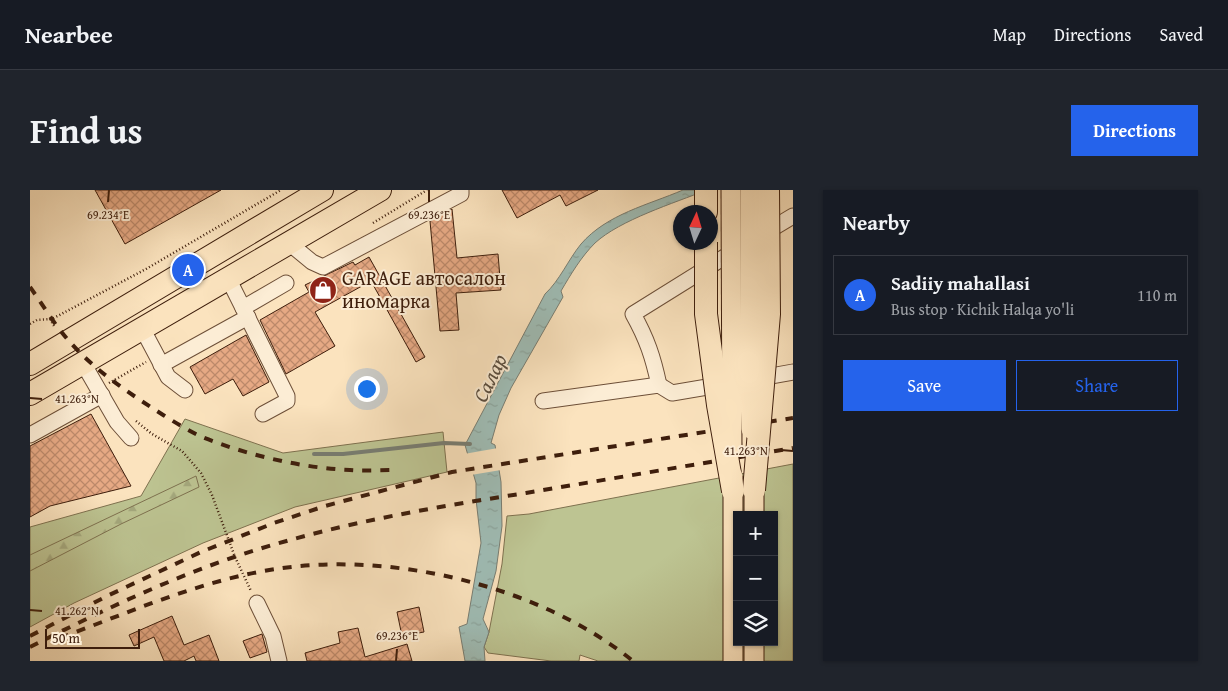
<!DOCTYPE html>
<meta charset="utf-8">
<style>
body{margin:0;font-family:"Gentium Book Plus",serif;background:#20242c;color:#f1f3f6}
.controls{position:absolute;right:15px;bottom:15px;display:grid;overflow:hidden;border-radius:0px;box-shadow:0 1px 4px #0004}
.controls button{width:45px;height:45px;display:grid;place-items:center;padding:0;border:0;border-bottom:1px solid #363941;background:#171b24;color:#f1f3f6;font:25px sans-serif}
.compass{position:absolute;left:643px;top:15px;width:45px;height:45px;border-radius:50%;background:#171b24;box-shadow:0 1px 4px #0004;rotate:4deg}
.scale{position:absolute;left:15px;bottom:12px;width:95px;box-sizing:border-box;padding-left:5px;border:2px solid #3e1e0c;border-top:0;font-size:14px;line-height:18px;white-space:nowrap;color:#3e1e0c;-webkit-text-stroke:4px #fcedd5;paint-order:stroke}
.you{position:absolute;left:336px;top:198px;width:18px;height:18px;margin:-12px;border:4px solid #fff;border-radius:50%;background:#1a73e8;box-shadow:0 0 0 8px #1a73e833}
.badge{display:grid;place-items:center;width:32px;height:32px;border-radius:50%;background:#2563eb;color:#fff;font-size:16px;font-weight:700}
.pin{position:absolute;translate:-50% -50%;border:2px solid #fff;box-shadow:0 1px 5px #0006}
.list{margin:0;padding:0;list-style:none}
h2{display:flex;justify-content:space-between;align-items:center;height:65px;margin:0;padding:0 20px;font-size:21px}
h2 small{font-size:16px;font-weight:400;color:#9ea1a6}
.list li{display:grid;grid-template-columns:32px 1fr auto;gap:15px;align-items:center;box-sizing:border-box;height:80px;margin:0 10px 10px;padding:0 10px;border:1px solid #363941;border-radius:0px}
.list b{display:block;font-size:19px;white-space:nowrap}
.list p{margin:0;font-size:16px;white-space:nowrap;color:#9ea1a6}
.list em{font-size:16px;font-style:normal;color:#9ea1a6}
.actions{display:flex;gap:10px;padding:15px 20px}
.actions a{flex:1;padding:11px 0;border:1px solid #2563eb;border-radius:0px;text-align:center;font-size:18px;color:#2563eb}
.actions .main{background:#2563eb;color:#fff}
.icon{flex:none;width:28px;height:28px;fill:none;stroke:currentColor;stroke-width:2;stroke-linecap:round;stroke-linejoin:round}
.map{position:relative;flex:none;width:763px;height:471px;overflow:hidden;border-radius:0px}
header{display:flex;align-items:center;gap:30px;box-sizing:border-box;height:70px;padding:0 25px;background:#171b24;border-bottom:1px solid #363941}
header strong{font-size:24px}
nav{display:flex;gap:28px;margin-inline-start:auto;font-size:18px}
.intro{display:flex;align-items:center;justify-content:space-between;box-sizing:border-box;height:120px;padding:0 30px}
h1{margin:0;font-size:35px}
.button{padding:12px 22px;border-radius:0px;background:#2563eb;color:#fff;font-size:18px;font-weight:700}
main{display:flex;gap:30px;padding:0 30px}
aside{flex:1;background:#171b24;border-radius:0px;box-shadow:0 1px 4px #0004}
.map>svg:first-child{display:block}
</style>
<header>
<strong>Nearbee</strong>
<nav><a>Map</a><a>Directions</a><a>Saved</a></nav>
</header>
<div class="intro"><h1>Find us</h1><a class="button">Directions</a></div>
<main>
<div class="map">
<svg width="763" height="471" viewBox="0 0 763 471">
<defs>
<pattern id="forest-firs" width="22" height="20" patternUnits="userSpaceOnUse" patternTransform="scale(1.25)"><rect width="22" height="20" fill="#bdc492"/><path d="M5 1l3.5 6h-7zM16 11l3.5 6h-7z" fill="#a4a87d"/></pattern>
<pattern id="water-ripples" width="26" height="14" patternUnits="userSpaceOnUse" patternTransform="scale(1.25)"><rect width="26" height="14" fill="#9fbdb6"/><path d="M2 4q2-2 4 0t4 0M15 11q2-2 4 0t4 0" fill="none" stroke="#8aa29b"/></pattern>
<pattern id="building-cross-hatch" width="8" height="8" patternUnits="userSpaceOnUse" patternTransform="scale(1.25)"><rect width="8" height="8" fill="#e6a984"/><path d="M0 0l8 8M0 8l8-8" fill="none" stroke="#bc896a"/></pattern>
</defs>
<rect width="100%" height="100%" fill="#fbe3be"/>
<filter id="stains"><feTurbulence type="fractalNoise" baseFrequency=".004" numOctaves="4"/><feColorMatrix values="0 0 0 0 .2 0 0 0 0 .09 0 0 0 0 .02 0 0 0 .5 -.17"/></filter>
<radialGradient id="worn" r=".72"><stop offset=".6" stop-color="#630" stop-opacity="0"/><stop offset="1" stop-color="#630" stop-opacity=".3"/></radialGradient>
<g fill="#bdc492" stroke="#7e714f" fill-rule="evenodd">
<path d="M155,229L253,263L413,242L417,282L265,317L173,353L44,413L0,437V337L111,306Z"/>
<path d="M763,274V471H568L550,465L549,471H521L458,463L454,457L459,442L472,374L477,326L499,324ZM707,325H744V452H707Z"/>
</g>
<path fill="url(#forest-firs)" stroke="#7e714f" d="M166,286L169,297L91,334L0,381V365Z"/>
<path fill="url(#water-ripples)" stroke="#787d72" d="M653,0H677C644,13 590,30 565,53C551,67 541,84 531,101L533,107L481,198L469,225L461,253L465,255L471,292L472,336L466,381L453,429L459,442L454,457L455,471H435L429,437L437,434L451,353L446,309V293L435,255L515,104C530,90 538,70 551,54C577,24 618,15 653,0Z"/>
<path fill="#fbe3be" d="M468,258L471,280L441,285L434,264Z"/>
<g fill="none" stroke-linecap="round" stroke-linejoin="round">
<path stroke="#787d72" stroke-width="4" d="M284,264H313L414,253L440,254"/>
</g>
<g fill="url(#building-cross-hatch)" stroke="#3e1e0c">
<path d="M65,0H191L95,54Z"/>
<path d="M472,0H568L536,16L530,5L487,28Z"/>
<path d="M422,19L427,68L468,64L471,100L426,103L429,140L410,141L400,31Z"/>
<path d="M339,67L395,167L386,172L341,91L285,122L305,156L256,184L230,130L279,102L275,95L323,72L325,75Z"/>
<path d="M216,145L239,192L213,206L203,189L175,204L160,177Z"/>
<path d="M61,224L101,296L20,316L0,327V256Z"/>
<path d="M389,417L394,442L372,446L367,422Z"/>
<path d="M142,426L154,455L179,445L189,471H166L164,466L154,471H134L124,447L104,456L99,445Z"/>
<path d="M328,438L335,467L377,454L382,471H277L275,463L310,453L308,442Z"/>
<path d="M232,444L237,462L220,468L213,451Z"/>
</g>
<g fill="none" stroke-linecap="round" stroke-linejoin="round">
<g stroke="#6d4f38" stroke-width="17">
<g id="minor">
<path d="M733,44L763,26"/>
<path d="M259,53L282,72L293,77L431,4V0"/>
<path d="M198,88L257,206V211L233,224"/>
<path d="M213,118L256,93"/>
<path d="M112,138L138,187L155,200"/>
<path d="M53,173L87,232L101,248"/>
<path d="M131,175L218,127"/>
<path d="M725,189L763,182"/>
<path d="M629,195C623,167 617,149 603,124L709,58"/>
<path d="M513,211L629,195L642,203L695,194"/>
<path d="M0,245L72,205"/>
<path d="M227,413L243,446L249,471"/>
</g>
</g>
<g stroke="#3e1e0c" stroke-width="21">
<g id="major">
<path d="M724,300V325"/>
<path d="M724,452V471"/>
</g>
</g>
<g stroke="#3e1e0c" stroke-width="24">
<g id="highway">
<path d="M676,0V22"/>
<path d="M0,174L292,0"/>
<path d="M0,204L350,0"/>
</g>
</g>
<g stroke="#3e1e0c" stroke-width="2.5" stroke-dasharray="1 2.5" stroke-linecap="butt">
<path d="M343,33L397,0"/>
<path d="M20,129L24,136"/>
<path d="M0,134L7,130L22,129L116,79L251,0"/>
<path d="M79,193L116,172"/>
<path d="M106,231L122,244L152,261L171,283L182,305L205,367L221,401"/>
</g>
<use href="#minor" stroke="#fcedd5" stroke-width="15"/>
<use href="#major" stroke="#fbe3be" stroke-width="19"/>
<use href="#highway" stroke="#fbe3be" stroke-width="22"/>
<g stroke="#3e1e0c" stroke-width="4" stroke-dasharray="9 9" stroke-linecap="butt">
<path d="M0,97C13,115 25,136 40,152C60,175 85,193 110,210C130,223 151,237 172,247C217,265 272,278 320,280C335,281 351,280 366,280"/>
<path d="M0,446L77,406L171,362L244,333L295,316L422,282L763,228"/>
<path d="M30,448C100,422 172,390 246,379C363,361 510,396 603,471"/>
<path d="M0,457C79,417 161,378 246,354C328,330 412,316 496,303C585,288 674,273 763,258"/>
</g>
<g stroke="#3e1e0c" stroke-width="21" stroke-linecap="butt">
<g id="major-bridge">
<path d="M701,0L702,256"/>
<path d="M720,0V204L721,239"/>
<path d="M703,286V471"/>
</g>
</g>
<g stroke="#3e1e0c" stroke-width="24" stroke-linecap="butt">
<g id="highway-bridge">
<path d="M676,52V124L688,215L703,301"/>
<path d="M724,300L739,124L738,0"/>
</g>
</g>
<use href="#major-bridge" stroke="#fbe3be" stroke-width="19"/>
<use href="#highway-bridge" stroke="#fbe3be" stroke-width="22"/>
</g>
<path fill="none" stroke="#3e1e0c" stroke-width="2" d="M78,12L79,0M399,12V0M0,208L12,209M751,260L763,261M0,420L12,421M366,471L367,459"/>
<defs>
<g id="shop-disc" transform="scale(1.4375)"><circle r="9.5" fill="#8f2418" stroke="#fcedd5"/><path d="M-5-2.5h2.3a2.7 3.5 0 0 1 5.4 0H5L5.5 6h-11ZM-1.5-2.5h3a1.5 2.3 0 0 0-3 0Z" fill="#fff"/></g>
</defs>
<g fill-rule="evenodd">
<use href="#shop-disc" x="293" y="100"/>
</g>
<g text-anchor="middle" stroke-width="4" stroke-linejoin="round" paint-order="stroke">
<g font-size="20" fill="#3e1e0c" stroke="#fcedd5" text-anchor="start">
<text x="312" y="95">GARAGE автосалон<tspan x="312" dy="23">иномарка</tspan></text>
</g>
<g font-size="21" font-style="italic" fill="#5b4e3f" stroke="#fcedd5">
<text transform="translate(460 188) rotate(-64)" y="7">Салар</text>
</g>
</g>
<g font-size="12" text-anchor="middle" fill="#3e1e0c" stroke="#fcedd5" stroke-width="4" stroke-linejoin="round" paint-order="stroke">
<text x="78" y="29">69.234°E</text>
<text x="399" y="29">69.236°E</text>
<text x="47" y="213">41.263°N</text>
<text x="716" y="265">41.263°N</text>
<text x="47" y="425">41.262°N</text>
<text x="367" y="450">69.236°E</text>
</g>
<rect width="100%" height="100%" filter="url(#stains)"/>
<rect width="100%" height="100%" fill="url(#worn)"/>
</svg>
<div class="controls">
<button>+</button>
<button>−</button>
<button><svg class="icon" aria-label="layers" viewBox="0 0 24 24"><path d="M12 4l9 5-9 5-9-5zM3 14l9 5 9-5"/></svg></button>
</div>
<svg class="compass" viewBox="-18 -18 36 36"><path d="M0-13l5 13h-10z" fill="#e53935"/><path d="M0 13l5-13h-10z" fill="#9ea1a6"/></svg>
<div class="scale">50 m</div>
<div class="you"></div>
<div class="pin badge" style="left:158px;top:80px">A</div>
</div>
<aside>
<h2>Nearby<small></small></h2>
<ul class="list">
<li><span class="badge">A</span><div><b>Sadiiy mahallasi</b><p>Bus stop · Kichik Halqa yo'li</p></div><em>110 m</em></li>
</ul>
<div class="actions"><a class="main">Save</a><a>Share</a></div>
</aside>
</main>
